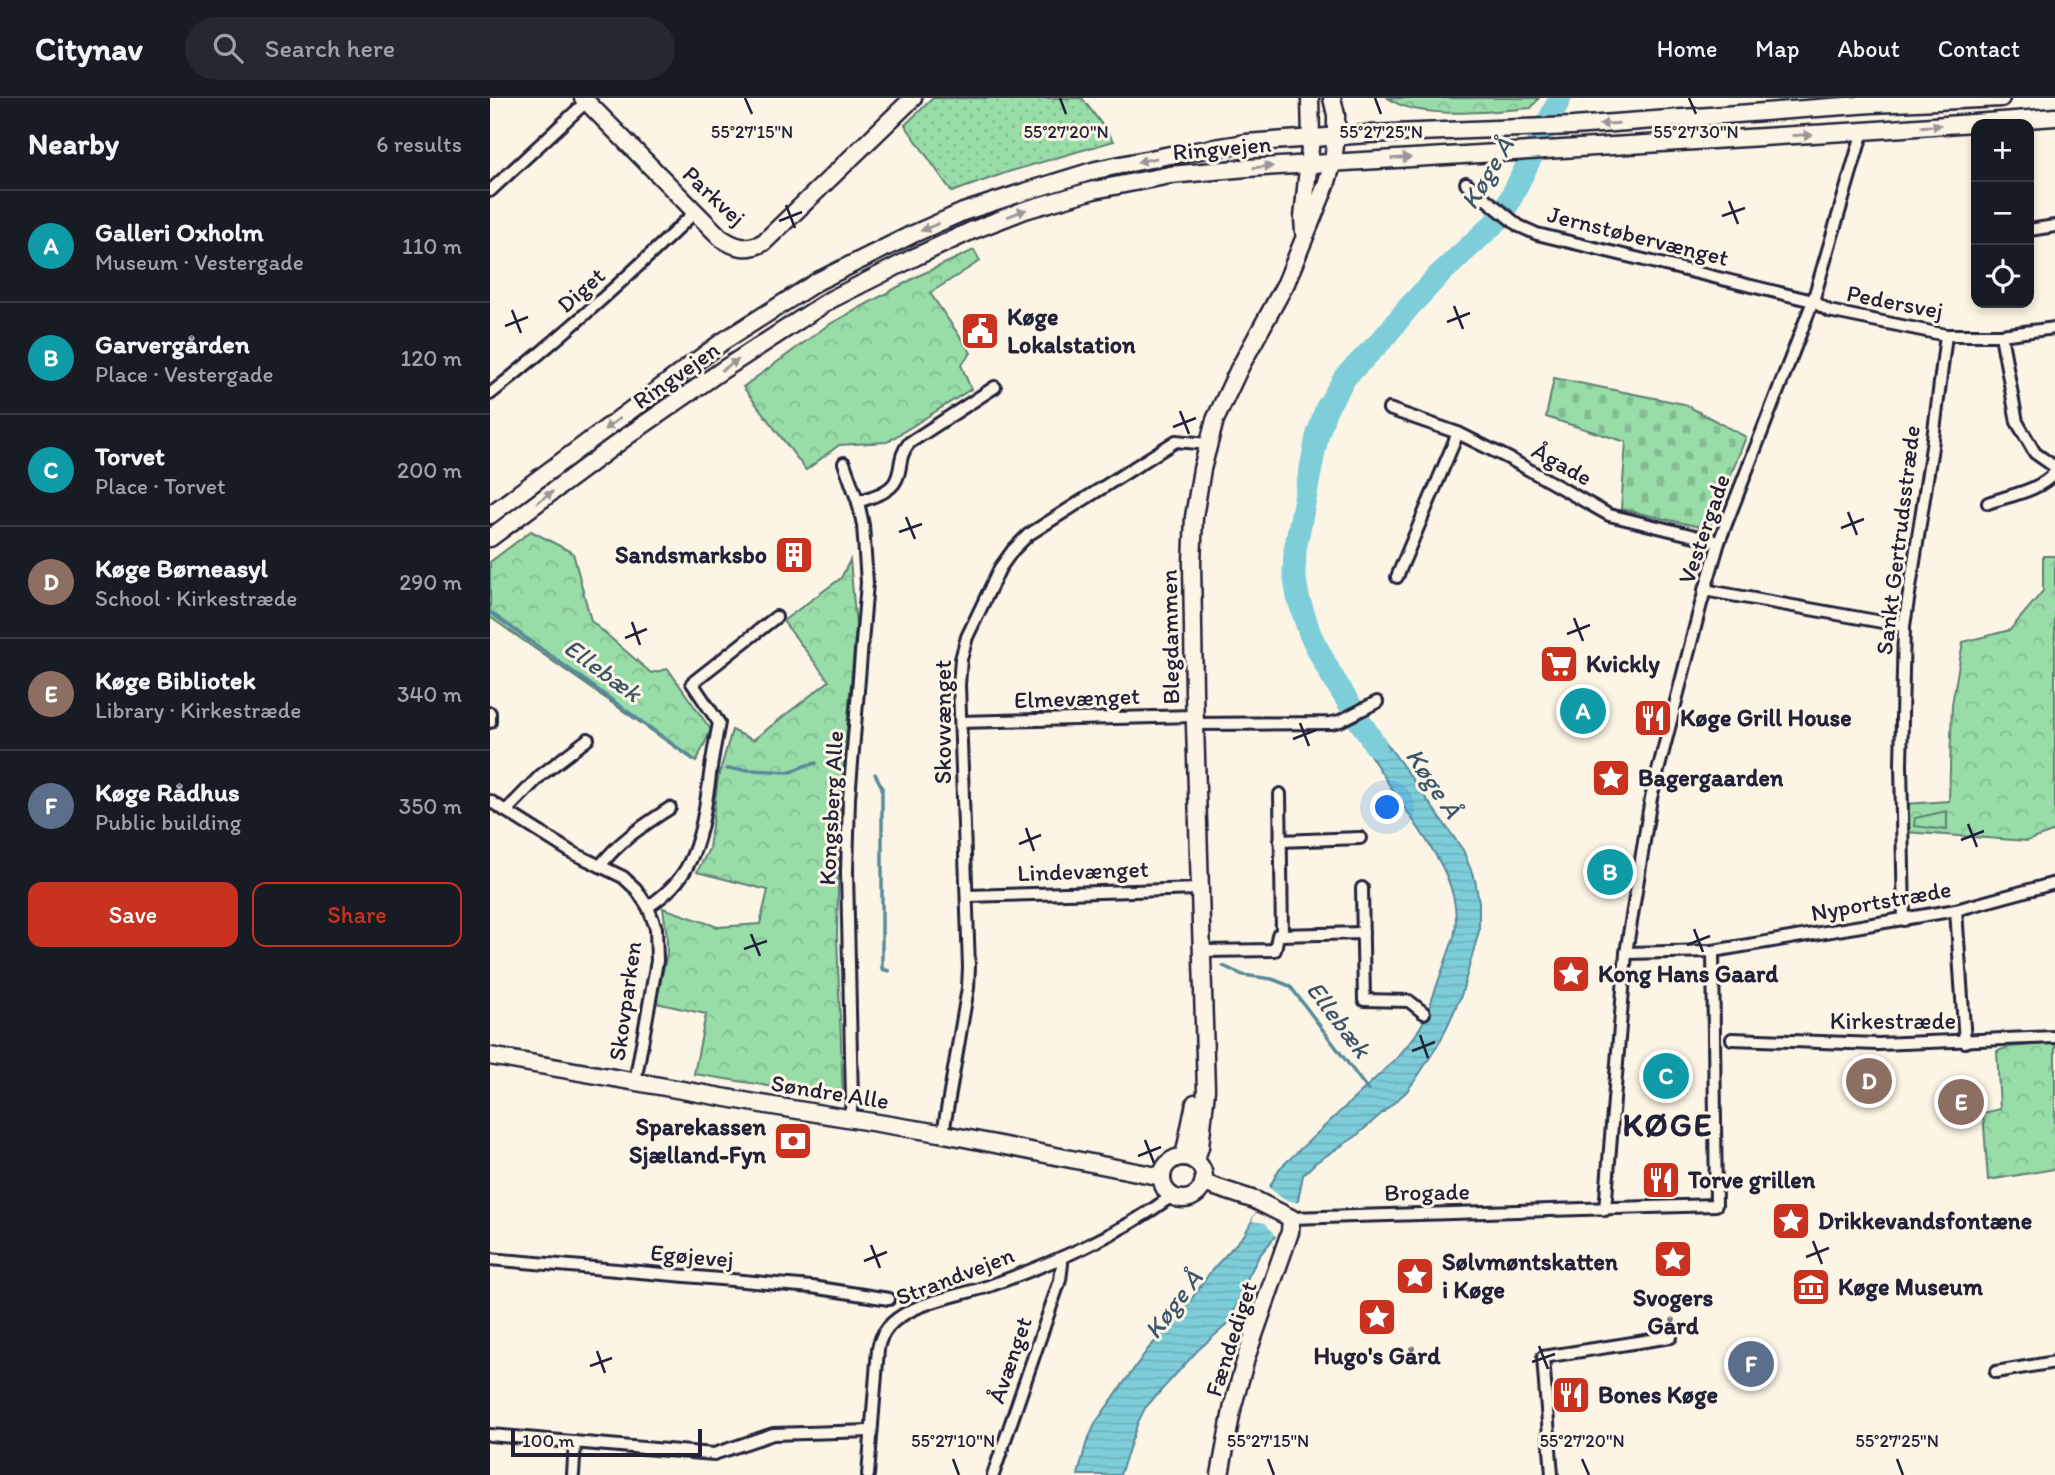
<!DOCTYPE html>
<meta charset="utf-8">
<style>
body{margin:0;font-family:Itim,sans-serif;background:#242831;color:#f1f3f6}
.controls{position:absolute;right:21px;top:21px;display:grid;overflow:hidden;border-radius:14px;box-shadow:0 4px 10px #0003}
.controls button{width:63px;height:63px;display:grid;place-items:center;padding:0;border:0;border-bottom:2px solid #363941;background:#171b24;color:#f1f3f6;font:35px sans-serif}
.scale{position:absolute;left:21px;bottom:18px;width:191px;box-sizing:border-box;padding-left:7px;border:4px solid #22223b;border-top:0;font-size:19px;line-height:24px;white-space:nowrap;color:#22223b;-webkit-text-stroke:5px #fcf5e5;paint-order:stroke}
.you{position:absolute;left:898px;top:710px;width:24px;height:24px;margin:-18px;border:5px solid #fff;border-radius:50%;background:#1a73e8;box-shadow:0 0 0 10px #1a73e833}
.badge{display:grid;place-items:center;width:46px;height:46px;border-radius:50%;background:#c8321e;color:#fff;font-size:23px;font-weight:700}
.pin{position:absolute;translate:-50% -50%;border:4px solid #fff;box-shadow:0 2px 7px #0006}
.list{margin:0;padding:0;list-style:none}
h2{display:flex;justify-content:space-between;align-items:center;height:91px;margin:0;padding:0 28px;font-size:30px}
h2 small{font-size:23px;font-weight:400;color:#9ea1a6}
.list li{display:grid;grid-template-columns:46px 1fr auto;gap:21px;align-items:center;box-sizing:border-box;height:112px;padding:0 28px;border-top:2px solid #363941}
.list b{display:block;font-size:26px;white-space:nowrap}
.list p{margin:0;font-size:23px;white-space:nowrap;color:#9ea1a6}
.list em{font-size:23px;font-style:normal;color:#9ea1a6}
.actions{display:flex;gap:14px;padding:21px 28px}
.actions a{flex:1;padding:16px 0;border:2px solid #c8321e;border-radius:14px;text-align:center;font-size:24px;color:#c8321e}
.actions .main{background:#c8321e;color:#fff}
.icon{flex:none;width:38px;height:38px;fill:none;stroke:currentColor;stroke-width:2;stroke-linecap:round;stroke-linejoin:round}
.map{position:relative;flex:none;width:1565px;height:1377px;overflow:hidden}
header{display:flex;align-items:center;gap:42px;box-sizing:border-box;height:98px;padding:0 35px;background:#171b24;border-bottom:2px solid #363941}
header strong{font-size:33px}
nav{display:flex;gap:38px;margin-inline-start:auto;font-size:24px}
.search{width:490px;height:63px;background:#242831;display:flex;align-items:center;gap:18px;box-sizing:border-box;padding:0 24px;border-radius:38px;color:#9ea1a6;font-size:26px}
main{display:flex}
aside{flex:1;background:#171b24}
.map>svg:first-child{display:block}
</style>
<header>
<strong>Citynav</strong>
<div class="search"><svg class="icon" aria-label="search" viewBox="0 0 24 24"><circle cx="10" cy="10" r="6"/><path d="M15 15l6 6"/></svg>Search here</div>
<nav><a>Home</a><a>Map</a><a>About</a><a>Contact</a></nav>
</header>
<main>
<aside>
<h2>Nearby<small>6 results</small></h2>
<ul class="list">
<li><span class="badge" style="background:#0f9aa8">A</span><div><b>Galleri Oxholm</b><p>Museum · Vestergade</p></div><em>110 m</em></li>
<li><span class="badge" style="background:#0f9aa8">B</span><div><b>Garvergården</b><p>Place · Vestergade</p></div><em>120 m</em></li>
<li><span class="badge" style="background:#0f9aa8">C</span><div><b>Torvet</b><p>Place · Torvet</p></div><em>200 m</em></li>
<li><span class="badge" style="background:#8d6e63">D</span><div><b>Køge Børneasyl</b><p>School · Kirkestræde</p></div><em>290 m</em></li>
<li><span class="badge" style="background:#8d6e63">E</span><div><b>Køge Bibliotek</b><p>Library · Kirkestræde</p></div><em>340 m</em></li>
<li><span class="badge" style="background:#5c6f8a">F</span><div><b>Køge Rådhus</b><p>Public building</p></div><em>350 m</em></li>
</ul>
<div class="actions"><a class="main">Save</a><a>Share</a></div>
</aside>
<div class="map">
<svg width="1565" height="1377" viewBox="0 0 1565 1377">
<defs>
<pattern id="grass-dots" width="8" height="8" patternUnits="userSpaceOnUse" patternTransform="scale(1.75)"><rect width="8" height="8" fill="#98dca8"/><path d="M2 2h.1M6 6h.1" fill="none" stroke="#83bc92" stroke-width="1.8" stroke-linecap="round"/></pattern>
<pattern id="forest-crowns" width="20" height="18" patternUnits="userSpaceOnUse" patternTransform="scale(1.75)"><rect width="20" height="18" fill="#98dca8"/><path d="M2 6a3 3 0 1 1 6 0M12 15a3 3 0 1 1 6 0" fill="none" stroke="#83bc92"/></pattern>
<pattern id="cemetery-stones" width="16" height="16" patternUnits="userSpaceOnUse" patternTransform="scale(1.75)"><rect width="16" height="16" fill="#98dca8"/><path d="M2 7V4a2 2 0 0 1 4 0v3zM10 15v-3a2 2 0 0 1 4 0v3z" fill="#83bc92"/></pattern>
<pattern id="water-rules" width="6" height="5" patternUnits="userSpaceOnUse" patternTransform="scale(1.75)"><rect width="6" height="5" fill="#7eceda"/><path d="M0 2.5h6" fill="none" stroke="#6db1bc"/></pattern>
</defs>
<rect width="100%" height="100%" fill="#fcf5e5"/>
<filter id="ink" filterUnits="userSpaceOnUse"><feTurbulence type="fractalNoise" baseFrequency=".0143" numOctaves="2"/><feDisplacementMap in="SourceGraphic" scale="14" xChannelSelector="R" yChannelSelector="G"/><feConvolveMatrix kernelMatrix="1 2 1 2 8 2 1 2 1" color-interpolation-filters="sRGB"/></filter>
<g filter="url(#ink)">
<path fill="url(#grass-dots)" stroke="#5d7f72" stroke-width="2" d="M443,0H592L624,43L518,74L462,94L415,27Z"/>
<g fill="url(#forest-crowns)" stroke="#5d7f72" stroke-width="2">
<path d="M898,0H1049L1041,10C1004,13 927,23 898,0Z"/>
<path d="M484,152L490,163L440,195L481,255L471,267L481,291L397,344L349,347L316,372L253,289L338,227L428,178Z"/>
<path d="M41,433L83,455L101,523L161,575L178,571L221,632L206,664L0,519V464Z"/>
<path d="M1553,458H1565V733L1537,743L1415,734V706L1459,703L1462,606L1473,544L1520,532L1553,493Z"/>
<path d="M360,462L366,528L350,707L347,837L353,1000L204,976L216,916L166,905L177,855V838L173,810L228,829L270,826L278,792L207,774L219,751L228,680L242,632L263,642L339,583L293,523L351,480Z"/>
<path d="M1565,945V1071L1498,1082L1493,1015L1510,1011L1507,953L1520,949Z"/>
</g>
<path fill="url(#cemetery-stones)" stroke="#5d7f72" stroke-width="2" d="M1064,280L1194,306L1256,339L1219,431L1131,411L1136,344L1056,319Z"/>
<path fill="#98dca8" stroke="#5d7f72" stroke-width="2" d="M1457,713V732L1424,728L1425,720Z"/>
<path fill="url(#water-rules)" stroke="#59899a" stroke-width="2" d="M877,618L973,752L985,782L989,804V833L971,898L951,942L926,981L916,994L865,1039L825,1065L813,1077L808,1102L784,1140L769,1158L756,1183L740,1224L708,1252L655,1310L648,1324L630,1377H588L596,1346L606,1324L658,1251L691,1216L722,1172L755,1136L789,1071L907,960L925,938L935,921L964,839C975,787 937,744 910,703C893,678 877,651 859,626Z"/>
<path fill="#fcf5e5" d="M777,1088L793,1101L809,1105L787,1140L775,1125L762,1123Z"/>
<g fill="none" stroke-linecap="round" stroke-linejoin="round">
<g stroke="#59899a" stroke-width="3.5">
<path d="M0,514L203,661"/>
<path d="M237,671L301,674L314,668L326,665"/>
<path d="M385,676L392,689V871L399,873"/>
<path d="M733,868L753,877L782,881L800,888L878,992"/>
</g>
<path stroke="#7eceda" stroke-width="23" d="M885,647L840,575L820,536L808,499L804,475L805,452L827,339L836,311L856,278L892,242L918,210L948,178L1009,121L1018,106L1070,0"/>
<g stroke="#22223b" stroke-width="16">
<g id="street">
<path d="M976,85L1029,128L1047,136L1323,203L1339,213L1456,237H1511L1565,230"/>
<path d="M0,93L97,3"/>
<path d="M1539,132L1565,128"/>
<path d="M1511,237L1527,324L1545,355L1565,369"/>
<path d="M0,296C72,239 139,178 205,114"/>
<path d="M899,311L968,335L1020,361L1119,417L1229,444"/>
<path d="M354,365L368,404L373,427L377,485L359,700L357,774L362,1003L360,1020"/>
<path d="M368,404C380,399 400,395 406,382C413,368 407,361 419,345L505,289"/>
<path d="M1498,405C1520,397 1550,393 1565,374"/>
<path d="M907,479L968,335"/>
<path d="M1214,492L1414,528"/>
<path d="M0,615V624"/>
<path d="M471,624L704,618"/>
<path d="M705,626L841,625L850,623L887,604"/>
<path d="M790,696L792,837"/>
<path d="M0,703L81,754L133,779L146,791L158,809L166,830L167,863L145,984"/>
<path d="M16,713L51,677L98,641"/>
<path d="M790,743L870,740"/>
<path d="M110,768C130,742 153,728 180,710"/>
<path d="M872,790L874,902L919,903L934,915"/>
<path d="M478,798L710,791"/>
<path d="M158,809C175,797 190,784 199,765C211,741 215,711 219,685C221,665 225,645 229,625L202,585L286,519"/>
<path d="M1466,812L1475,944"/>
<path d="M1414,822L1411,666L1414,528L1442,349L1456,237"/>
<path d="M712,853L785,852L788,837L873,835"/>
<path d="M1223,853L1466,812L1565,785"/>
<path d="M1242,941L1388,946L1565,939"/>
<path d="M453,1035L478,890L479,869L469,587L471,561L477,539L510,470L523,452L538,437L686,343L718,346"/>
<path d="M1115,1112L1136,855L1161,700L1211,506L1229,444L1323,203L1373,33"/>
<path d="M801,1120L1226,1107L1223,853L1136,855"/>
<path d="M0,1161L322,1189L399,1201"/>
<path d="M1506,1274L1565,1264"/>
<path d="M0,1337L224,1356L283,1336L381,1333"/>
<path d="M83,1377L85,1344"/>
<path d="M378,1377L388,1251C391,1232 405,1220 422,1212C444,1201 475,1196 499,1188C563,1165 627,1138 682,1098"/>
<path d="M503,1377L570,1182L572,1166L570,1161"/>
<path d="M1062,1377L1053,1259L1181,1239"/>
</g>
</g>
<g stroke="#22223b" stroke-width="21">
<g id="secondary">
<path d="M93,0L231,140C246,150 258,153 274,144L423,0"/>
<path d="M814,134L813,120L821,40L820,0"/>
<path d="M0,417L232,244L328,183L421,137L473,114L531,95L606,72L680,57L756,45L878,36L1083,28L1382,6L1511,0"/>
<path d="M0,440L136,339L231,273L340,202L425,159L481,133L535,112L604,92L680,77L757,70L1373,33L1565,19"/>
<path d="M0,958L271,1006L449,1035L672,1079"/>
<path d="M694,1059L705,1005"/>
<circle cx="693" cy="1080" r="21"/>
<path d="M705,1063L710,1049L716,992L704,593L702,465L704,419L712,371L725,322L749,271L796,185L836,87L843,64L846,39V17L842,0"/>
<path d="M713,1085L765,1102L801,1120L800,1134L757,1257L743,1307L730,1377"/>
</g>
</g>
<use href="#street" stroke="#fcf5e5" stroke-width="10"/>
<use href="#secondary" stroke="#fcf5e5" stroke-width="16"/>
</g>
<defs><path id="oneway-solid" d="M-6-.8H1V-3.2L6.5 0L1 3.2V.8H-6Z" transform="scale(1.75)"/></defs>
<g fill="#9a9698">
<use href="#oneway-solid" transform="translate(1119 26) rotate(176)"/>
<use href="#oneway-solid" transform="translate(1441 28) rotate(-4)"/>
<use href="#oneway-solid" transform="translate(1312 37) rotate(-3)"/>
<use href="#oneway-solid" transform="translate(911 60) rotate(-3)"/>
<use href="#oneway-solid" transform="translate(657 62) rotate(168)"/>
<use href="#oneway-solid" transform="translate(773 69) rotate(-4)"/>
<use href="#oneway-solid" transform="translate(527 115) rotate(-21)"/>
<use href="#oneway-solid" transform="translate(440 129) rotate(157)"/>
<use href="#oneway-solid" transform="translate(240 267) rotate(-33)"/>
<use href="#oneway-solid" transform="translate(122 326) rotate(143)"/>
<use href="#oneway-solid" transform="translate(55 399) rotate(-36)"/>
</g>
</g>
<path fill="none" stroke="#22223b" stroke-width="2.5" d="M255,0L262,16M570,0L576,16M885,0L891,16M1199,0L1206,16M1239,103L1248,126M296,107L305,130M1232,118L1255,110M289,123L312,114M964,208L973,231M22,212L31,235M957,224L980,215M15,228L38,219M690,313L699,336M683,329L706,320M1358,414L1367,437M416,419L425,441M1351,430L1374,421M409,434L432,426M1084,520L1093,543M142,524L150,547M1077,536L1100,527M135,540L157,531M810,625L819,648M803,641L826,632M1478,726L1487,749M536,730L544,753M1471,742L1494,733M529,746L551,737M1204,831L1213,854M261,836L270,858M1197,847L1220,838M254,851L277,843M930,937L938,960M922,953L945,944M655,1042L664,1065M648,1058L671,1049M1323,1143L1332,1166M381,1147L390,1170M1316,1159L1339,1150M374,1163L397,1154M1049,1248L1058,1271M107,1253L115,1275M1042,1264L1065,1256M100,1268L122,1260M463,1361L469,1377M778,1361L784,1377M1092,1361L1099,1377M1407,1361L1413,1377"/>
<defs>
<g id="civic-square" transform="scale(2.0125)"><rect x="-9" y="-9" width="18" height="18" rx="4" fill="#c8321e" stroke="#fcf5e5"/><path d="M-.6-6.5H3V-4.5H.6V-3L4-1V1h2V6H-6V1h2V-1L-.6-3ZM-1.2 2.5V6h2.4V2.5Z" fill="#fff"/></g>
<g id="building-square" transform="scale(2.0125)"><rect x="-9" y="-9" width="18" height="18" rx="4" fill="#c8321e" stroke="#fcf5e5"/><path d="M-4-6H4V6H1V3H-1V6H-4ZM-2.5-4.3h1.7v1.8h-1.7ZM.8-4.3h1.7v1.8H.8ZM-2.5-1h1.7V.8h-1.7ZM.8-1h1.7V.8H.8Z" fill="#fff"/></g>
<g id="supermarket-square" transform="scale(2.0125)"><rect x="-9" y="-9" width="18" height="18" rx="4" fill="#c8321e" stroke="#fcf5e5"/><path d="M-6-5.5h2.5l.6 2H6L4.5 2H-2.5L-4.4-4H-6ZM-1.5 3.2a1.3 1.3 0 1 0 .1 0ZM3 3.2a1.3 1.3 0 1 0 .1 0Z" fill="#fff"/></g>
<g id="restaurant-square" transform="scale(2.0125)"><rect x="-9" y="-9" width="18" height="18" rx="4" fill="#c8321e" stroke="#fcf5e5"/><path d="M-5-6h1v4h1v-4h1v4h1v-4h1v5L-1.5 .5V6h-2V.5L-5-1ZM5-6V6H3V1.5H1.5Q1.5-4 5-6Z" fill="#fff"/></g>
<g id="sight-square" transform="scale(2.0125)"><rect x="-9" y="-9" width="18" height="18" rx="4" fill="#c8321e" stroke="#fcf5e5"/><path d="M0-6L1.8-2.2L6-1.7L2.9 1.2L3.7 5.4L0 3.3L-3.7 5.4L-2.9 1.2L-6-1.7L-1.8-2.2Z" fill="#fff"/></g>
<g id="bank-square" transform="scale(2.0125)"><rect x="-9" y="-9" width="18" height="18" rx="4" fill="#c8321e" stroke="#fcf5e5"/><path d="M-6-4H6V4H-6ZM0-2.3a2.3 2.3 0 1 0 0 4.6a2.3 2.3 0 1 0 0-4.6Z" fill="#fff"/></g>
<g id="museum-square" transform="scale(2.0125)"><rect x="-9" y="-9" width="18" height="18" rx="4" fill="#c8321e" stroke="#fcf5e5"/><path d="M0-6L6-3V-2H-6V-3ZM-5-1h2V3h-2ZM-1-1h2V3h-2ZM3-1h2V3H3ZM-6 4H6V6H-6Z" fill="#fff"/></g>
</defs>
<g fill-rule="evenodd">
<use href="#civic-square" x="490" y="233"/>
<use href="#building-square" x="304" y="457"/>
<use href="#supermarket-square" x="1069" y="566"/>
<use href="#restaurant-square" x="1163" y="620"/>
<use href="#sight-square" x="1121" y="680"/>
<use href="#sight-square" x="1081" y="876"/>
<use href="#bank-square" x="303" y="1043"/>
<use href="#restaurant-square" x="1171" y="1082"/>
<use href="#sight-square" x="1301" y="1123"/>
<use href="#sight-square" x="1183" y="1161"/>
<use href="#sight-square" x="925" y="1178"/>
<use href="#museum-square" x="1321" y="1189"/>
<use href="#sight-square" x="887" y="1219"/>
<use href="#restaurant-square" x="1081" y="1297"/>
</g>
<g text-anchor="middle" stroke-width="6" stroke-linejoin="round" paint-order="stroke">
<g font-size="24" fill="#22223b" stroke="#fcf5e5">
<text transform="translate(732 50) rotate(-5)" y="8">Ringvejen</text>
<text transform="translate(224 98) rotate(43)" y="8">Parkvej</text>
<text transform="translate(1148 138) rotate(14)" y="8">Jernstøbervænget</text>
<text transform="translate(91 192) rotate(-42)" y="8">Diget</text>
<text transform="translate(1405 204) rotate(11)" y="8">Pedersvej</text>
<text transform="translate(186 277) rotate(-35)" y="8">Ringvejen</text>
<text transform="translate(1072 366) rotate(29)" y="8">Ågade</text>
<text transform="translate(1214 431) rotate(-71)" y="8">Vestergade</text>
<text transform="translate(1408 442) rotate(-83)" y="8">Sankt Gertrudsstræde</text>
<text transform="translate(680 539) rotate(-91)" y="8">Blegdammen</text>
<text transform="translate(587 600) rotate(-2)" y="8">Elmevænget</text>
<text transform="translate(453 624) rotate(-90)" y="8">Skovvænget</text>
<text transform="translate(341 710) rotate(-87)" y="8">Kongsberg Alle</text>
<text transform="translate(593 773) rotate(-2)" y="8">Lindevænget</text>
<text transform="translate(1391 803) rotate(-10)" y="8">Nyportstræde</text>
<text transform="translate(135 903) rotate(-82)" y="8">Skovparken</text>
<text x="1403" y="931">Kirkestræde</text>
<text transform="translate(340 994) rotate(9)" y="8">Søndre Alle</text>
<text transform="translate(937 1094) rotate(-1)" y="8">Brogade</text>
<text transform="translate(202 1158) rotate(5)" y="8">Egøjevej</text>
<text transform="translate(465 1178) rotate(-21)" y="8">Strandvejen</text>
<text transform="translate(741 1241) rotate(-72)" y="8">Fændediget</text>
<text transform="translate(520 1262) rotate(-71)" y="8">Åvænget</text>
</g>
<g font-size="24" font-weight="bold" fill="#22223b" stroke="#fcf5e5" text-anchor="start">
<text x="517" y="227">Køge<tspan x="517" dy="28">Lokalstation</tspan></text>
<text x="277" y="465" text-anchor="end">Sandsmarksbo</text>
<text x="1096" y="574">Kvickly</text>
<text x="1190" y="628">Køge Grill House</text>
<text x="1148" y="688">Bagergaarden</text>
<text x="1108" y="884">Kong Hans Gaard</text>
<text x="276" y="1037" text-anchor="end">Sparekassen<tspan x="276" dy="28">Sjælland-Fyn</tspan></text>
<text x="1198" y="1090">Torve grillen</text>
<text x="1328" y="1131">Drikkevandsfontæne</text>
<text x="952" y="1172">Sølvmøntskatten<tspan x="952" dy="28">i Køge</tspan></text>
<text x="1348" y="1197">Køge Museum</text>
<text x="1183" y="1208" text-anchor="middle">Svogers<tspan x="1183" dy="28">Gård</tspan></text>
<text x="887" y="1266" text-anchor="middle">Hugo's Gård</text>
<text x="1108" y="1305">Bones Køge</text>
</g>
<g font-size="26" font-style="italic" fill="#3e566b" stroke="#fcf5e5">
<text transform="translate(997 75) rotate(-59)" y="9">Køge Å</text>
<text transform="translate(113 572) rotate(36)" y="9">Ellebæk</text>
<text transform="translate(944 685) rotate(56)" y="9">Køge Å</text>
<text transform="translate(849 921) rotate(53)" y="9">Ellebæk</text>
<text transform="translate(683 1206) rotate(-53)" y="9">Køge Å</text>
</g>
<g font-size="32" font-weight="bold" letter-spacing="2" fill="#22223b" stroke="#fcf5e5">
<text x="1178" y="1038">KØGE</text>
</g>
</g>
<g font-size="18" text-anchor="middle" fill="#22223b" stroke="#fcf5e5" stroke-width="6" stroke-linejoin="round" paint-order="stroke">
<text x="262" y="40">55°27'15"N</text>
<text x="576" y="40">55°27'20"N</text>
<text x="891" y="40">55°27'25"N</text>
<text x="1206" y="40">55°27'30"N</text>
<text x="463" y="1349">55°27'10"N</text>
<text x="778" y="1349">55°27'15"N</text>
<text x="1092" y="1349">55°27'20"N</text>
<text x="1407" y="1349">55°27'25"N</text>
</g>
</svg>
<div class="controls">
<button>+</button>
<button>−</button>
<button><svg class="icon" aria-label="locate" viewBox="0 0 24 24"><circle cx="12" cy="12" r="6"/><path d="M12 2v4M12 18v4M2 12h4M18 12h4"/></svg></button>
</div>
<div class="scale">100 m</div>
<div class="you"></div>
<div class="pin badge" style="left:1093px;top:613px;background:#0f9aa8">A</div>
<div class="pin badge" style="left:1120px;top:774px;background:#0f9aa8">B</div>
<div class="pin badge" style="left:1176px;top:978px;background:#0f9aa8">C</div>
<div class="pin badge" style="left:1379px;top:983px;background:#8d6e63">D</div>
<div class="pin badge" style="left:1471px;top:1004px;background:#8d6e63">E</div>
<div class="pin badge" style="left:1261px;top:1266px;background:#5c6f8a">F</div>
</div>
</main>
